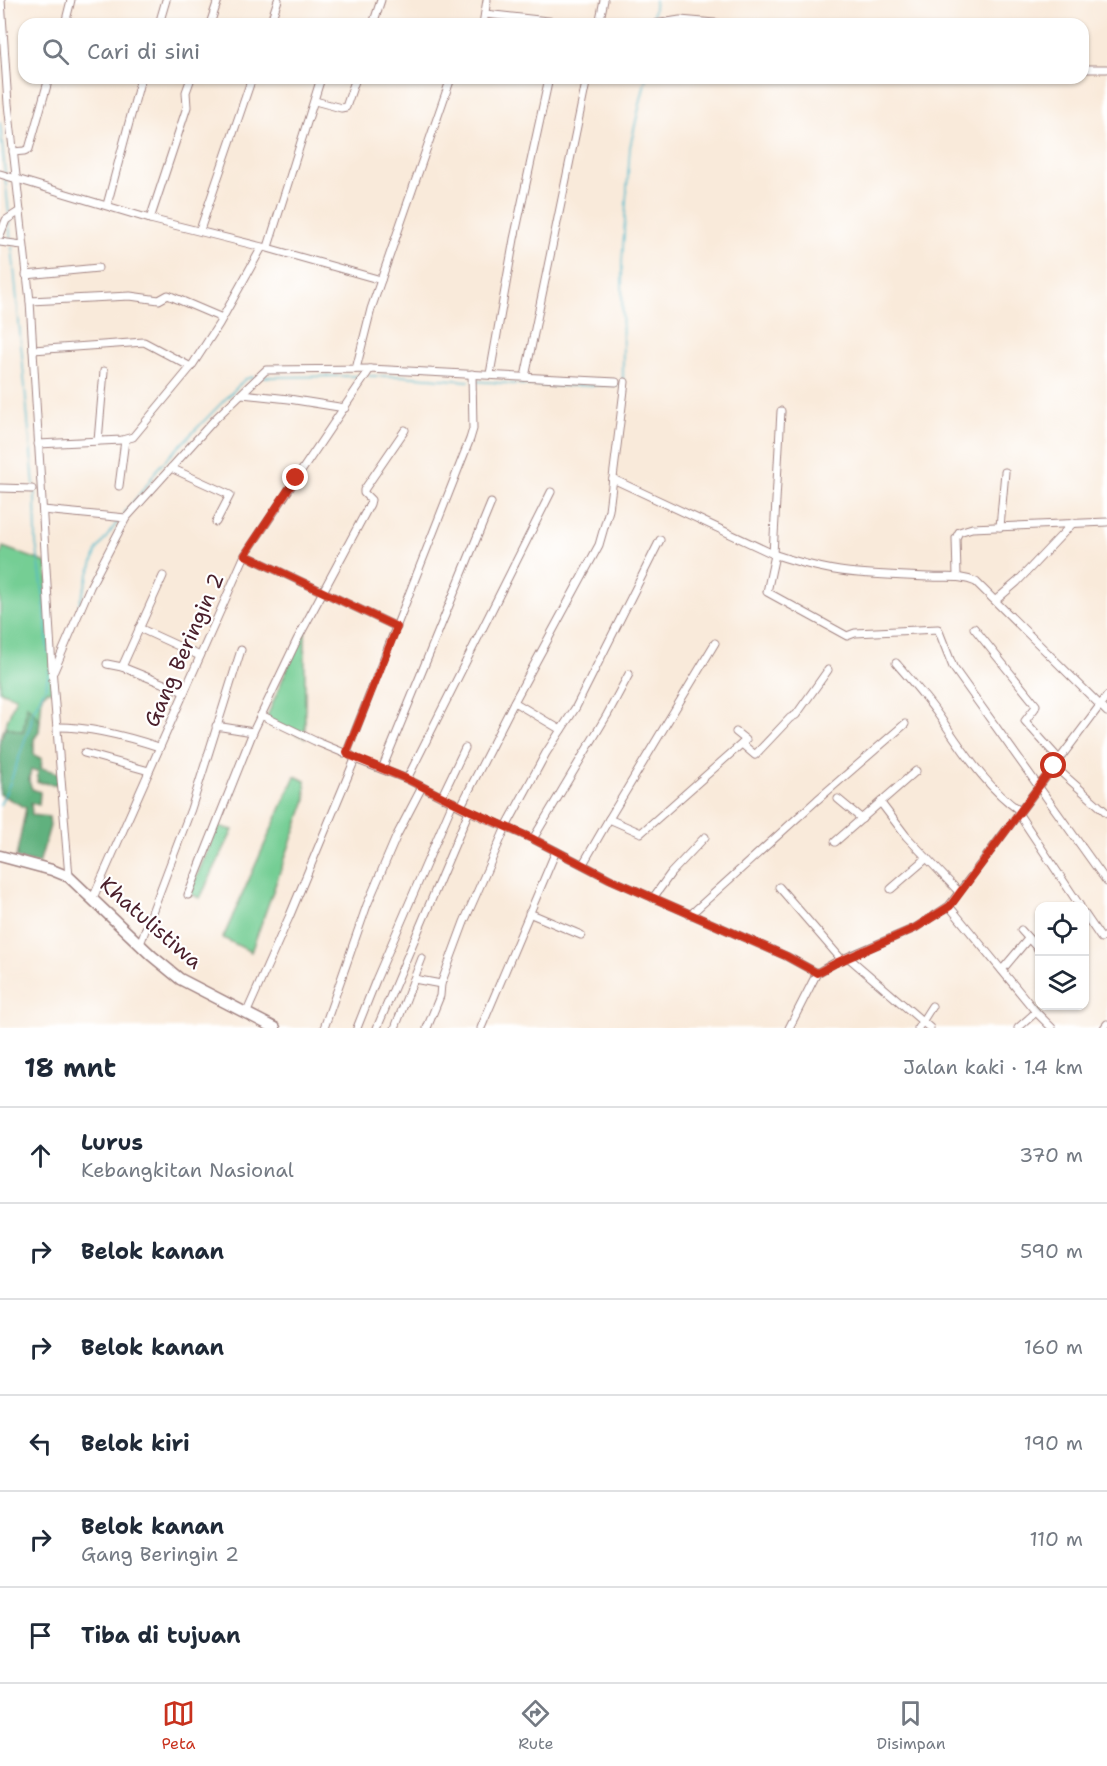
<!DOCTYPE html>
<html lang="id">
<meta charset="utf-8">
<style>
body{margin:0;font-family:"Shantell Sans",sans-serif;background:#f6f6f7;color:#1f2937}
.controls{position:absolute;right:18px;bottom:18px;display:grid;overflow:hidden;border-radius:12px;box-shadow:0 2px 4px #0004}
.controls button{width:54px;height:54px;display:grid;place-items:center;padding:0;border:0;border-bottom:2px solid #e0e1e3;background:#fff;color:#1f2937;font:30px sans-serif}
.stop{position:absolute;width:18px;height:18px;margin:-14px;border:4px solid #c8321e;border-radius:50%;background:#fff}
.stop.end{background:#c8321e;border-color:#fff;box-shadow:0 2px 6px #0008}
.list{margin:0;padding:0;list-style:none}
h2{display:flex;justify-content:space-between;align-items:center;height:78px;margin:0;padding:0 24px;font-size:26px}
h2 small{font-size:20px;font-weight:400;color:#747a83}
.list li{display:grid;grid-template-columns:39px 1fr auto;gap:18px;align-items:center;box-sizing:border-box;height:96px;padding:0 24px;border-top:2px solid #e0e1e3}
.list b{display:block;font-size:22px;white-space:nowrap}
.list p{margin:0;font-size:20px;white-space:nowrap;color:#747a83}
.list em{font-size:20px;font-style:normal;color:#747a83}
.icon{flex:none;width:33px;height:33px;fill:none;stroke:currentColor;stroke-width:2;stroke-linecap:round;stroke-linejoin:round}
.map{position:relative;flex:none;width:1107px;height:1028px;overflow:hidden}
.search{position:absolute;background:#fff;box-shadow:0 2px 4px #0004;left:18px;right:18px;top:18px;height:66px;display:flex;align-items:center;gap:15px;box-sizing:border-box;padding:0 21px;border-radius:18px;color:#747a83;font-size:22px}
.sheet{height:654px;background:#fff}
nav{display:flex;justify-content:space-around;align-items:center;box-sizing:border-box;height:84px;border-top:2px solid #e0e1e3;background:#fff;font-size:16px;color:#747a83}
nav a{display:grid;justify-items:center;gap:3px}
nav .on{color:#c8321e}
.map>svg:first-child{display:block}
</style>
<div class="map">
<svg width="1107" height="1028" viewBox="0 0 1107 1028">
<rect width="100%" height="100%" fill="#fff"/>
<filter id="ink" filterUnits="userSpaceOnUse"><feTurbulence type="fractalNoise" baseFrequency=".0167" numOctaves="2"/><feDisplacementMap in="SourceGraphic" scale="12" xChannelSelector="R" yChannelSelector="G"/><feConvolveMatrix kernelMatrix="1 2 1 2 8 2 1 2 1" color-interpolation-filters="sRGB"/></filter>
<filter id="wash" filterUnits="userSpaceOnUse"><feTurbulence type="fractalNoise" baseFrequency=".008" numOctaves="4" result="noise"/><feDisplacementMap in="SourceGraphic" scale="24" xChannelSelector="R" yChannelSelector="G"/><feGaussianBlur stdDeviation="1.35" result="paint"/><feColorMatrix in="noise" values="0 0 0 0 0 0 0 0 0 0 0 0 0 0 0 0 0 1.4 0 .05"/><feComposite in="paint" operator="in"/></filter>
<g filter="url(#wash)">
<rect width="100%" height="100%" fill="#f9eada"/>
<g fill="#75ce94" stroke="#607660" stroke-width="1.5">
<path d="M3,547L47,563L54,691H47L42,696L40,720L27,706L23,732L5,727L16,697L0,691V557Z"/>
<path d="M305,626V738L266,719Z"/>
<path d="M295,776L305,781L306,800L251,952L223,938Z"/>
<path d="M218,826L233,830L200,898L189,894Z"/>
</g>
<path fill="#60b17e" stroke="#556854" stroke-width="1.5" d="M27,705L40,720L39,732L34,739V755L42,759L41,768L59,773L60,785L37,782L38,771L31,770L29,781L32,789L40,792L39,805L31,803L32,815L49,817L50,826L39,864L16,858L26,808L0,794V740L5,727L23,732Z"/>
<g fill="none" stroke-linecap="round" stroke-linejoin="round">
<g stroke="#4db7ca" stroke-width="1.5">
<path d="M652,23L655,0"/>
<path d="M0,123L5,173"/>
<path d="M5,177L9,214"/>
<path d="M9,222L11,241"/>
<path d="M12,246L34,486"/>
<path d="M369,376H401L469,381"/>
<path d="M264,377L361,376"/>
<path d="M474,381L543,386L621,385"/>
<path d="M623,381L622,263L626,203L630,147L646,78"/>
<path d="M35,491L36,543L44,599L48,653"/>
<path d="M124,514L149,482L157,469L245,379L253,377"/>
<path d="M79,604L97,550L119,520"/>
<path d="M0,805L10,783L31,723L32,713L46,686L49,670"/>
</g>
</g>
</g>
<g filter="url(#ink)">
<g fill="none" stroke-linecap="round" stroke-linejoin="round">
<g stroke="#a28482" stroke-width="9">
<g id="minor">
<path d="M1,0L8,104L30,301L52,668L69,877"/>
<path d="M485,14L575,24"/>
<path d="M600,20L626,24"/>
<path d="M65,24L71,0"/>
<path d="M159,24L166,0"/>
<path d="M210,24L218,0"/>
<path d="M270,24L278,0"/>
<path d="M373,24L381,0"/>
<path d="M483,24L487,0"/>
<path d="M599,24L604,0"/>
<path d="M655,24L680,20L726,24"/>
<path d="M1083,69H1107"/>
<path d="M315,101L341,108L346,107L356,78"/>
<path d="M13,152L24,151L29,149L49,78"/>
<path d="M0,174L150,219L262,247L219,324L191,367L133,437L122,440L38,444"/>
<path d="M107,205L141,78"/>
<path d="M150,219L187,107L186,92L191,78"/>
<path d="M200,230L252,78"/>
<path d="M0,235L6,220L20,211"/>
<path d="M0,242L22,245"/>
<path d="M264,247L381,280"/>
<path d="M268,247L321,78"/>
<path d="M26,275L98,268"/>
<path d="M30,301L130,296L159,300L168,295L222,318"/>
<path d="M33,350L144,342L191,367"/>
<path d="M356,369L371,309L451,78"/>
<path d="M490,374L514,239L549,78"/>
<path d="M525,377L587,78"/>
<path d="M242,394L289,399L345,408"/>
<path d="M98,441L104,371"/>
<path d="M171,468L230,495L216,522"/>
<path d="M613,479L773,554C800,563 829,571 858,573C882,575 907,576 931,577C947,578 961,575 976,582L1107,712"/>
<path d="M119,486L125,440"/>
<path d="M0,488L32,489"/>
<path d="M43,510L126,518L90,587L54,671"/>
<path d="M126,518L216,418L266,370L370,369L616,382"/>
<path d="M1000,527L1005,472"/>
<path d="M773,554L781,411"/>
<path d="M245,555L397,627"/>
<path d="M775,555L767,592L847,636L855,633L938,629L953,667L1107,882"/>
<path d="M957,576L956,538L959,532L972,528L1107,522"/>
<path d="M996,600L1017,582L1073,523"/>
<path d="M139,628L200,656"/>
<path d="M974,628L1036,705L1035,708L1025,721L1059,759"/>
<path d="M896,663C910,679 925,696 937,713C962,748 984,786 1020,811"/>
<path d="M107,664L122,667L184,692"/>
<path d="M122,667L163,576"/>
<path d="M514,702L561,730"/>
<path d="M261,715L315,741L344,753L347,752L355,759L407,779L469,811L533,839L610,879L786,956L817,973"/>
<path d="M216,726L253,732"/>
<path d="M58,727C92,727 126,736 159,747"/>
<path d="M742,744L755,755L790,718L796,715L828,670"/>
<path d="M347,752L470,439L473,429L472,374"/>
<path d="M84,753L149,771"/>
<path d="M1054,766L1107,813"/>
<path d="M382,769L491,503"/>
<path d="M407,779L551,492"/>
<path d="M442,796L465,748"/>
<path d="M838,799L862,819"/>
<path d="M881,803L906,836L959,892"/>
<path d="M461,806L514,702L599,545L609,510L625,382"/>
<path d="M1018,813L1080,906"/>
<path d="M609,819L715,643"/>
<path d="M533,839L607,715L629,674"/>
<path d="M835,842L916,771"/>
<path d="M583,864L609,819L641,833L746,740L736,732"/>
<path d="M779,887L842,960"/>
<path d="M891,889L927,858"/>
<path d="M188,895L253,732L297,640L370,504L371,500L364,493V490L405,430"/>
<path d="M93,898L245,555L370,369"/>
<path d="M653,898L671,873L705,837"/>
<path d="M949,906L1036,1012L1052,1028"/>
<path d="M529,913L581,935"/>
<path d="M1084,913L1101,938L1107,936"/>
<path d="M690,915L817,800L905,724"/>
<path d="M1021,930L1040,951"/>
<path d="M140,944L191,809L241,650"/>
<path d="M849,958L930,1028"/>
<path d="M1002,970L1028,939"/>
<path d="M414,979L441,984"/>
<path d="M246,1014L290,915L355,759"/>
<path d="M324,1028L367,905L397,835L422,787"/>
<path d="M357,1028L376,980L453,802"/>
<path d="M377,1028L469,811"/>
<path d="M395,1028L422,958"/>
<path d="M427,1028L440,996L441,984L464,922L506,827L546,753L576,707L660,540"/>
<path d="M481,1028L556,851"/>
<path d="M789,1028L817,973L836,962L915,928L949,906L1107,696"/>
<path d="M918,1028L932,1006"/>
<path d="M1018,1028L1036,1012"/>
<path d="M1104,1028L1107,1024"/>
</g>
</g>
<g stroke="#a28482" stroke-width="13">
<path id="highway" d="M0,856L52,870L69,877L152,956L180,979L275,1028"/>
</g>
<use href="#minor" stroke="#fff" stroke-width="7"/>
<use href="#highway" stroke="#fff" stroke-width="10"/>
</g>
</g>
<g fill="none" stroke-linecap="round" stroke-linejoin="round" filter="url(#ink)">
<path stroke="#c8321e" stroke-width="8" d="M296,478L245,555L397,627L347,752L349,755L407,779L469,810L533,839L610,879L786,956L817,973L836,963L915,928L950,906L1054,766"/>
</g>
<g text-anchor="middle" stroke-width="4.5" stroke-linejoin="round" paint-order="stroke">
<g font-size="21" fill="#4a1f2b" stroke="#fff">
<text transform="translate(184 650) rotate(-66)" y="7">Gang Beringin 2</text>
<text transform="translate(151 923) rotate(41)" y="7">Khatulistiwa</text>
</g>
</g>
</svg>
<div class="controls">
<button><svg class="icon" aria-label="locate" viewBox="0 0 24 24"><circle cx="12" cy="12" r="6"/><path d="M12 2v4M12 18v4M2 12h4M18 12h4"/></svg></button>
<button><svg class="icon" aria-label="layers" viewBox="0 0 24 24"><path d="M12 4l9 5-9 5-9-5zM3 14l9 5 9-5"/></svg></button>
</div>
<div class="stop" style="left:1054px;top:766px"></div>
<div class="stop end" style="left:296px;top:478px"></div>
<div class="search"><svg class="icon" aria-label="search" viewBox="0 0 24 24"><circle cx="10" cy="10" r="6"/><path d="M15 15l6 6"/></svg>Cari di sini</div>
</div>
<section class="sheet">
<h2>18 mnt<small>Jalan kaki · 1.4 km</small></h2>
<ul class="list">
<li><svg class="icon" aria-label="ahead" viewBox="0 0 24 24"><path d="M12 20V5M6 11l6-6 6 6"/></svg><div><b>Lurus</b><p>Kebangkitan Nasional</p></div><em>370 m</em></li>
<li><svg class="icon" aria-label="right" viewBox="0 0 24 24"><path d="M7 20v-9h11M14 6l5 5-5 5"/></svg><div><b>Belok kanan</b></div><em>590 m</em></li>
<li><svg class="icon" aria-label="right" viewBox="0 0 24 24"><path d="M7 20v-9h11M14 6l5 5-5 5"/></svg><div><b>Belok kanan</b></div><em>160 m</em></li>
<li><svg class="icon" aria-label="left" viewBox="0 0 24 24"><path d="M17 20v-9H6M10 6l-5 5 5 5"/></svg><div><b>Belok kiri</b></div><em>190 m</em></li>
<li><svg class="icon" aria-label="right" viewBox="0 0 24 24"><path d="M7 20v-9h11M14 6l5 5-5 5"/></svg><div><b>Belok kanan</b><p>Gang Beringin 2</p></div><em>110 m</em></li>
<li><svg class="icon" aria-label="arrive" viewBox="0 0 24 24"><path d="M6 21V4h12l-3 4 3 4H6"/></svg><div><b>Tiba di tujuan</b></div></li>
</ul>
</section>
<nav>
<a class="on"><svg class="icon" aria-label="map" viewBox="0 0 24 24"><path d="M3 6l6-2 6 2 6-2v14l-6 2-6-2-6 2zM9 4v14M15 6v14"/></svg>Peta</a>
<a><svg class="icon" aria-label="directions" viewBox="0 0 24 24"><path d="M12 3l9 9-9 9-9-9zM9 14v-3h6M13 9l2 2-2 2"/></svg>Rute</a>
<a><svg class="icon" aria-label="saved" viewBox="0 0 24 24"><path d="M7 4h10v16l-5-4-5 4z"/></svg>Disimpan</a>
</nav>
